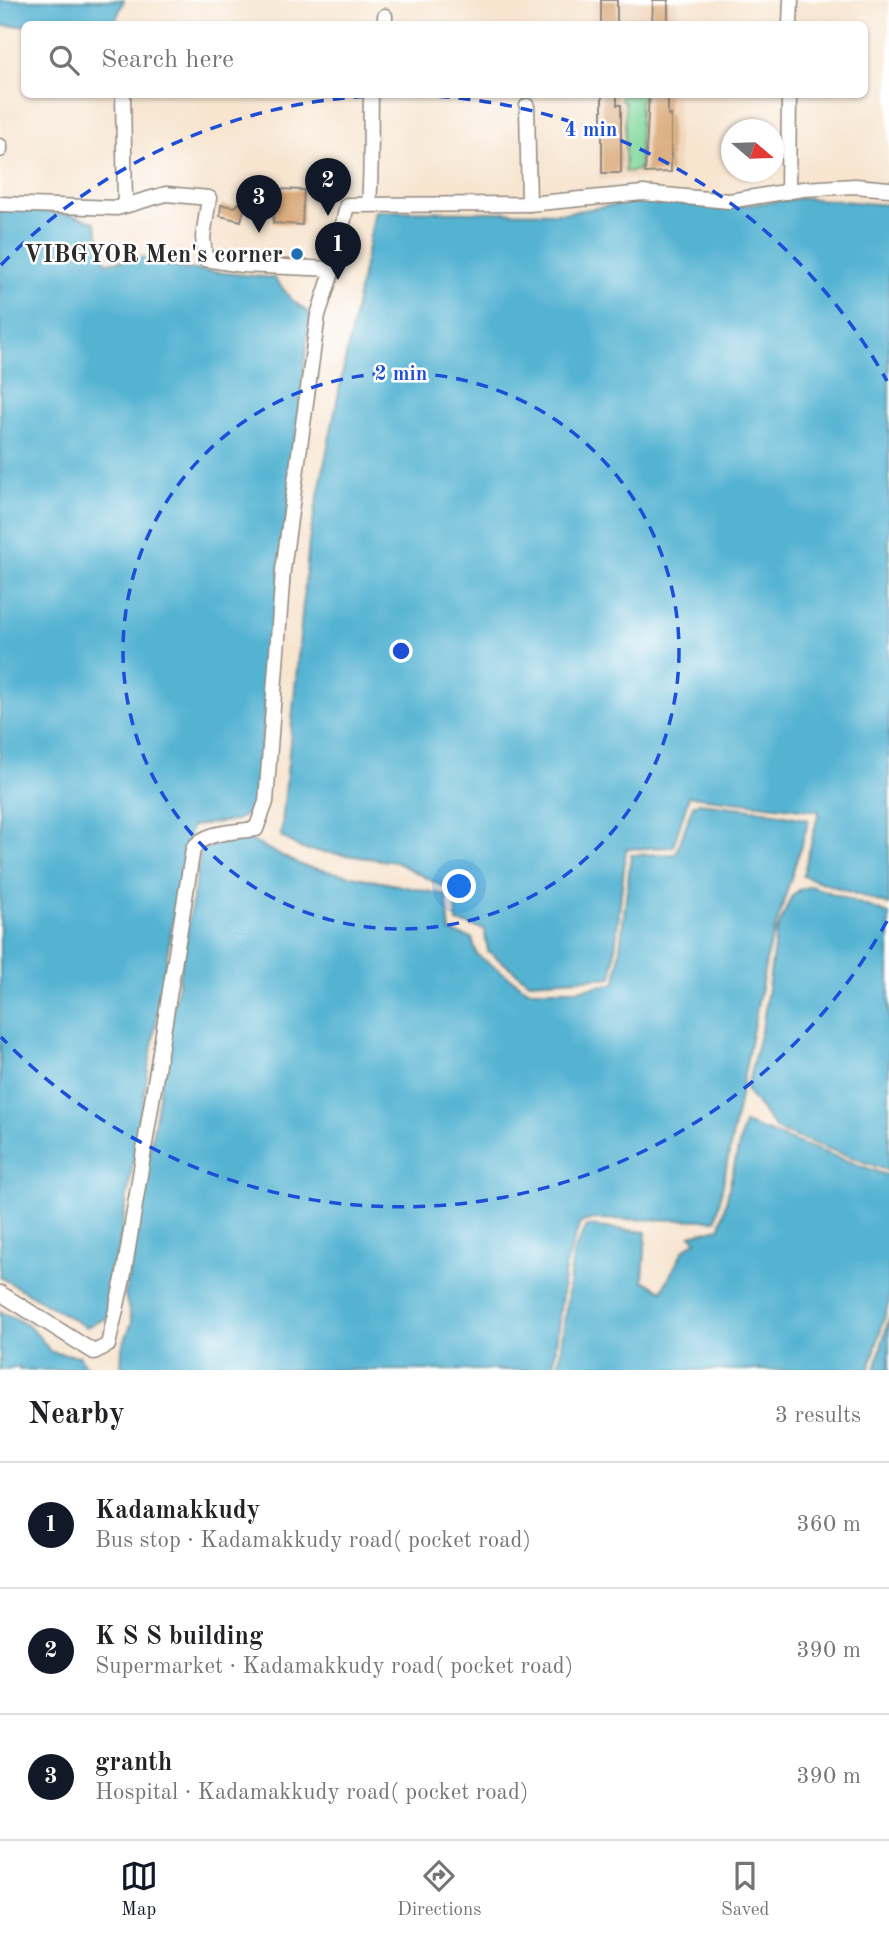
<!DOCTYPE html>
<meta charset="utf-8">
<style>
body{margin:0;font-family:"Old Standard TT",serif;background:#f6f6f6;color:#202124}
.compass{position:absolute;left:721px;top:119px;width:63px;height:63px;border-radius:50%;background:#fff;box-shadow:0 2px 5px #0004;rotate:109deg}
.you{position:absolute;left:460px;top:887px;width:24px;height:24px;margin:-18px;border:5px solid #fff;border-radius:50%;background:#1a73e8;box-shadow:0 0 0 10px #1a73e833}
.badge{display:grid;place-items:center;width:46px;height:46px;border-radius:50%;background:#111827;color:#fff;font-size:23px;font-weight:700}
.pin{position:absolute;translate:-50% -58px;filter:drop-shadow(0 2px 4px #0008)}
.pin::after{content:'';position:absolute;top:37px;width:24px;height:21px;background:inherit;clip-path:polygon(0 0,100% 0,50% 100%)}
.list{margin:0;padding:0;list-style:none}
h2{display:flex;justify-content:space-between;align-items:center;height:91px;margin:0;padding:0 28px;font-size:30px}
h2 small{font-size:23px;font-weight:400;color:#757577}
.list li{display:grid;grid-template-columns:46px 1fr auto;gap:21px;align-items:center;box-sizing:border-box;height:126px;padding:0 28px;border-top:2px solid #e0e0e0}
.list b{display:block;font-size:26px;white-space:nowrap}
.list p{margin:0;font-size:23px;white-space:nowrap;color:#757577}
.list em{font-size:23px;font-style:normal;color:#757577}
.icon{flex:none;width:38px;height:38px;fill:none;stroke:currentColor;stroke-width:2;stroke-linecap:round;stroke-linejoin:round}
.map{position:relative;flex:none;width:889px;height:1370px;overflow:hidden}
.search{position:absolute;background:#fff;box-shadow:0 2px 5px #0004;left:21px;right:21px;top:21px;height:77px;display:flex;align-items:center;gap:18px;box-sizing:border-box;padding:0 24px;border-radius:10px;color:#757577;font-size:26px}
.sheet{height:469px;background:#fff}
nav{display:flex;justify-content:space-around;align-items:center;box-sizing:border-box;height:98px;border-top:2px solid #e0e0e0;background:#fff;font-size:19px;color:#757577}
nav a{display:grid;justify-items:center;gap:4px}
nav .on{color:#111827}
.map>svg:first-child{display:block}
</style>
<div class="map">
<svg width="889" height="1370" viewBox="0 0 889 1370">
<rect width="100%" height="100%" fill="#fff"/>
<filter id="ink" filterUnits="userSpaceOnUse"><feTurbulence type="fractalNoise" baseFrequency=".0143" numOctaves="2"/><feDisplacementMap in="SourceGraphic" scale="14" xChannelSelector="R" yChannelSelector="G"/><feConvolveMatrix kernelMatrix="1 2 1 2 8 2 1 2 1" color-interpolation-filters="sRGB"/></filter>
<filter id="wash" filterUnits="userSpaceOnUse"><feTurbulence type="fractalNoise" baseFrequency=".00686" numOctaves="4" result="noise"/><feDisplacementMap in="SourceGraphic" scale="28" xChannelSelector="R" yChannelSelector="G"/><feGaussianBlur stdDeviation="1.57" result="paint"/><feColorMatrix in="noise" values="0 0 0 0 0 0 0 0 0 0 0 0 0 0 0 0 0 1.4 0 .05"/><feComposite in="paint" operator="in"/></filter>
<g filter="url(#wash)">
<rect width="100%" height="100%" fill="#f7e5d0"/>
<g fill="#f0d6bc">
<path d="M594,0H677V24H595Z"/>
<path d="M597,95H677L678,177L599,180Z"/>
</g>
<path fill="#83d89c" stroke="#578264" stroke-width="2" d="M621,95H645V99L640,100V170L625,172V103L621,100Z"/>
<g fill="#54b3d2" stroke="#406f7e" stroke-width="2">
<path d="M0,0H124L114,24L0,26Z"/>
<path d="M804,198L889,205V905L803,876L819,811L689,796L673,847L626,849L612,977L529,982L488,951L484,929L457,922L454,892L396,862L302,849L281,836L309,541L375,211L565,213L650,199L721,208Z"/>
<path d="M0,207L73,215L95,222L106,263L143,257L177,268L274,278L292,300L310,314L254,810L237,820L192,826L185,847L107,1318L86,1327L0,1277Z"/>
<path d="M699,803L760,810L809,820L768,951L716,1220L594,1219L580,1223L565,1268L553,1370H121L122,1348L132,1322L125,1295L201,850L241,836L303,866L446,895L450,932L472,938L477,955L528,990H576L616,983L631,855L676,854L693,805Z"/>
<path d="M811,886L889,914V1171L777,1130L746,1090L763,1023L776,933L791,897L799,890Z"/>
<path d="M744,1123L889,1176V1302L869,1370H558L573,1254L587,1226L646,1232L643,1280L662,1291L683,1251L696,1240L690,1235L720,1228Z"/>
<path d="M0,1312C23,1320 38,1331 50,1352L80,1356L83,1364L96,1370H19V1367L0,1370Z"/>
<path d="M889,1318V1370H875Z"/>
</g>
<g id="blocks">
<g fill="#daaa7b">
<rect x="601" y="0" width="16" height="24"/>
<path d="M653,0H668V24H652Z"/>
<path d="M602,94H617V105H621V173H602Z"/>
<path d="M649,94H668V115H671V172L645,173Z"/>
<path d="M275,189L304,190L302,225L273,223Z"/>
<path d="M239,203L245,206L241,221L220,216L221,205L235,207Z"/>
</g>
</g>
</g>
<g filter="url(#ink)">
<use href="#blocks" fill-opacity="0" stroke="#91887e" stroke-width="2"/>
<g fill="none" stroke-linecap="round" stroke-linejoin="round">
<g stroke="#91887e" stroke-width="17">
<g id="minor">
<path d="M385,24V16"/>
<path d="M790,24L791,0"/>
<path d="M123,94L125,205"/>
<path d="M527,106L529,204"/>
<path d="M0,150V146"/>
<path d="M788,192L789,94"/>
<path d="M0,204L117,208L166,194L209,198L203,237L205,259L242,265L333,269"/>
<path d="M369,204C372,167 370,132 371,94"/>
<path d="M0,1293L94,1352L108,1345L123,1279L193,849C204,831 236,832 256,829L266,802L283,570L318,315L333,269L347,205L529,204L643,193L729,201L803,189L855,186L889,189"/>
</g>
</g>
<use href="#minor" stroke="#fff" stroke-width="14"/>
</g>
</g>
<g fill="none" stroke="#1d4ed8" stroke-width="3.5" stroke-dasharray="12 9">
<circle cx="401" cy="651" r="278"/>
<path d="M887 921A556 556 0 0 1 1 1037M1 265A556 556 0 0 1 887 381"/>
</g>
<circle fill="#1f6fb2" stroke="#fff" stroke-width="2.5" cx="297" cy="254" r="7"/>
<g text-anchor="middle" stroke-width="5" stroke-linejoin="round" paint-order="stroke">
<g font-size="24" font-weight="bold" fill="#2b2b2b" stroke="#fff" text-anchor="end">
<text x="283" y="262">VIBGYOR Men's corner</text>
</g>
</g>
<circle cx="401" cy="651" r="10" fill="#1d4ed8" stroke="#fff" stroke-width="3.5"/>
<g font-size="21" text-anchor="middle" font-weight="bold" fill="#1d4ed8" stroke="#fff" stroke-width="5" stroke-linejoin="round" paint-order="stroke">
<text x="591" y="136">4 min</text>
<text x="401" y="380">2 min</text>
</g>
</svg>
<svg class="compass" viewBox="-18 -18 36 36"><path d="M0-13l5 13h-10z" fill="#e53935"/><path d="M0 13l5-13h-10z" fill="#757577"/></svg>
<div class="you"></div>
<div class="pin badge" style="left:338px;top:280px">1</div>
<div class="pin badge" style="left:328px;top:216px">2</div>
<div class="pin badge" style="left:259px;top:233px">3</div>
<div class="search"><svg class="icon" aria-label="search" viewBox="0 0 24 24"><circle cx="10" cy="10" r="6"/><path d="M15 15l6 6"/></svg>Search here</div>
</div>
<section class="sheet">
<h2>Nearby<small>3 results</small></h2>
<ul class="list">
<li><span class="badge">1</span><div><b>Kadamakkudy</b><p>Bus stop · Kadamakkudy road( pocket road)</p></div><em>360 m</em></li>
<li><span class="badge">2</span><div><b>K S S building</b><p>Supermarket · Kadamakkudy road( pocket road)</p></div><em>390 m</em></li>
<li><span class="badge">3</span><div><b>granth</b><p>Hospital · Kadamakkudy road( pocket road)</p></div><em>390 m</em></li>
</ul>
</section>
<nav>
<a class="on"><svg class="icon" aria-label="map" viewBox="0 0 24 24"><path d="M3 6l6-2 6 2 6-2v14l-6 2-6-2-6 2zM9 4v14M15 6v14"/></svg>Map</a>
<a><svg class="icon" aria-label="directions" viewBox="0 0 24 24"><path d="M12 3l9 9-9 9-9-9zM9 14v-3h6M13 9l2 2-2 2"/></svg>Directions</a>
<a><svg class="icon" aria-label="saved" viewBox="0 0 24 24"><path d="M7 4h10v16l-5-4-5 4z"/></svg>Saved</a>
</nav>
